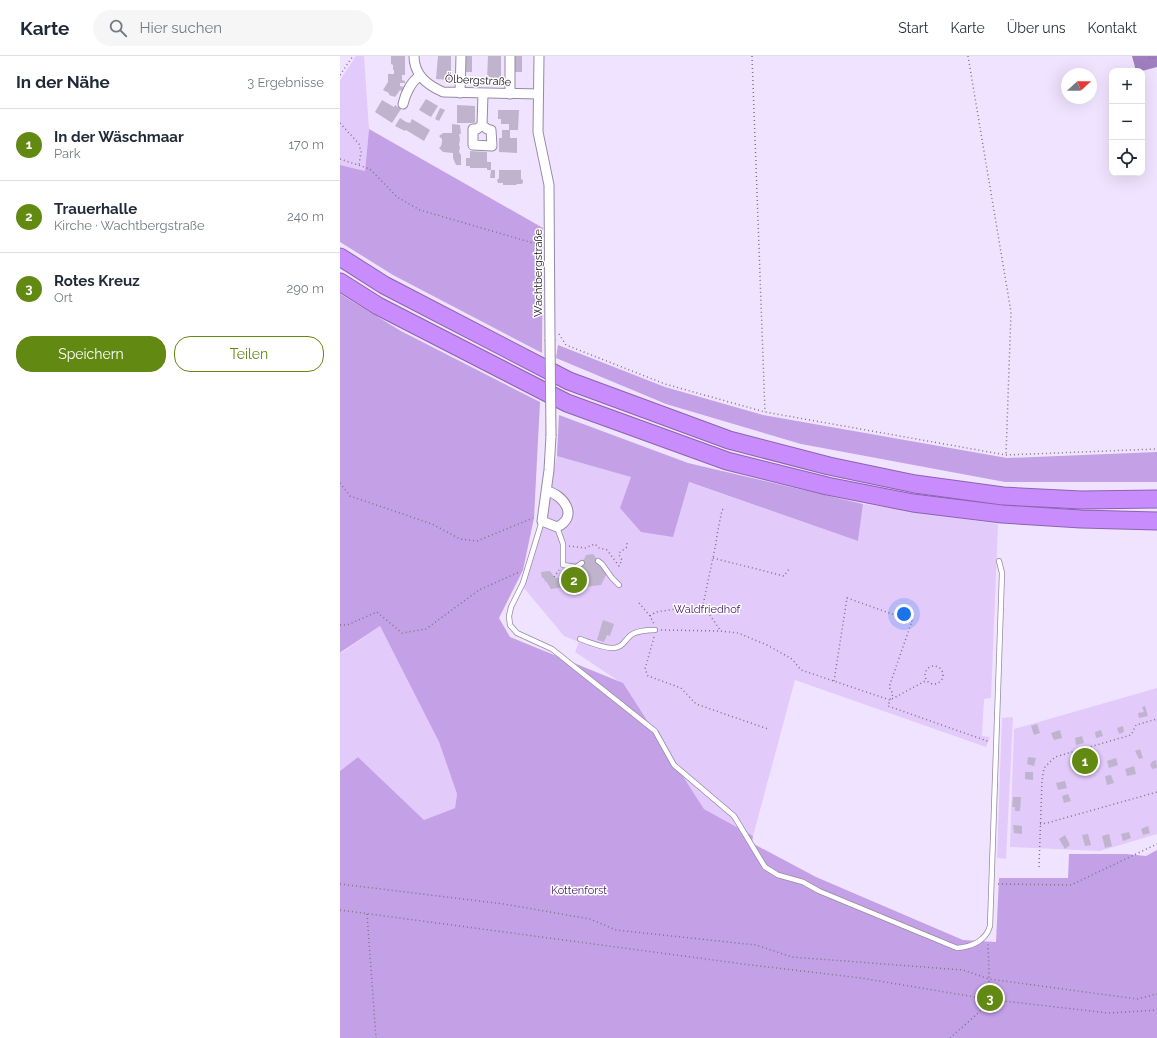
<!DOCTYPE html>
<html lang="de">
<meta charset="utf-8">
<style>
body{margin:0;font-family:Raleway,sans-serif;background:#f6f6f7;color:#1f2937}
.controls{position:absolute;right:12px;top:12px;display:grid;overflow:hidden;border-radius:8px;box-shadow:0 4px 16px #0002}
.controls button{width:36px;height:36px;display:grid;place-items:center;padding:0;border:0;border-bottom:1px solid #e0e1e3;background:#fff;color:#1f2937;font:20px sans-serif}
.compass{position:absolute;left:721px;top:12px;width:36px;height:36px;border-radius:50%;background:#fff;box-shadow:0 4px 16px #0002;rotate:69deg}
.you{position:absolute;left:564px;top:558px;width:14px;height:14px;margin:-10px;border:3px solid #fff;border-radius:50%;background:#1a73e8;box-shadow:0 0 0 6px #1a73e833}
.badge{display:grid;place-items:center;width:26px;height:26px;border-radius:50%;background:#628912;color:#fff;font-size:13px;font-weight:700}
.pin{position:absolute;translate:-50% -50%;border:2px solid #fff;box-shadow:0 1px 4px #0006}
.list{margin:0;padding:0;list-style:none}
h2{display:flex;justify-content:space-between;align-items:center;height:52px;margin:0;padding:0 16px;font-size:17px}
h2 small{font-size:13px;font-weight:400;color:#747a83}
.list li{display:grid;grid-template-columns:26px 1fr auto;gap:12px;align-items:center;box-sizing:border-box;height:72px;padding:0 16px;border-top:1px solid #e0e1e3}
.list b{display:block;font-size:15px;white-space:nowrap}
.list p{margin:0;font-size:13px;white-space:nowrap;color:#747a83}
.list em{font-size:13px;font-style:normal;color:#747a83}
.actions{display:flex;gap:8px;padding:12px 16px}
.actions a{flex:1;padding:9px 0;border:1px solid #628912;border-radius:16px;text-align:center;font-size:14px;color:#628912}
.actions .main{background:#628912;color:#fff}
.icon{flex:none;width:22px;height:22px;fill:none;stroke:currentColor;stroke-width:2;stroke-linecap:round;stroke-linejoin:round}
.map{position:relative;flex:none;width:817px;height:982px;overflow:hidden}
header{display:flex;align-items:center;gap:24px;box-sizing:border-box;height:56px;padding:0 20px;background:#fff;border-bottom:1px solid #e0e1e3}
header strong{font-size:19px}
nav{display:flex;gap:22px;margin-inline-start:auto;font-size:14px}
.search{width:280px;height:36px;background:#f6f6f7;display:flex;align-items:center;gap:10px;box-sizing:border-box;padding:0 14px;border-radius:22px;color:#747a83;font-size:15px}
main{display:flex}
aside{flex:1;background:#fff}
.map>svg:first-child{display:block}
</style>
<header>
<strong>Karte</strong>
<div class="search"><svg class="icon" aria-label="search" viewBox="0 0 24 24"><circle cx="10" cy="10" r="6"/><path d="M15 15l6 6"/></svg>Hier suchen</div>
<nav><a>Start</a><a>Karte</a><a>Über uns</a><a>Kontakt</a></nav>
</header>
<main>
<aside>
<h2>In der Nähe<small>3 Ergebnisse</small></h2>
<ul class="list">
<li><span class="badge">1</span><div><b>In der Wäschmaar</b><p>Park</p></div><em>170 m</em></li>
<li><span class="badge">2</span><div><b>Trauerhalle</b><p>Kirche · Wachtbergstraße</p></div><em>240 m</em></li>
<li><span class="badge">3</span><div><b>Rotes Kreuz</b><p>Ort</p></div><em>290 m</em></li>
</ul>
<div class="actions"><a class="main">Speichern</a><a>Teilen</a></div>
</aside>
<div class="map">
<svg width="817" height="982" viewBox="0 0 817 982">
<rect width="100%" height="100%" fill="#f0e3ff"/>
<g fill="#e2cafb">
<path d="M16,0H24L29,73L25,115L0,109V24Z"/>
<path d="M218,381L518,485L523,448L658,468L651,642L644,643L642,680L650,681L646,691L455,624L413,780L364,753L283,628L235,596L239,586L224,580L184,532L217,400Z"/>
<path d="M40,570L99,686L117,738L115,752L84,764L18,701L0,715V598Z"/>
<path d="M817,632V778L760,795L670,791L674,673Z"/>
<path d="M673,661L666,803L657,802L662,662Z"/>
</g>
<g fill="#c4a1e6">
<path d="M29,73L203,172L202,297L53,219L0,186V109L25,115Z"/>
<path d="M0,238L61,275L200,346L194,462L183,514L159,562L170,581L283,627L364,753L413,780L412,787L476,821L623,884L656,886L659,822H728L729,798H786L806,800L817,794V982H0V715L18,701L84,764L115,752L117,738L99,686L40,570L1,596L0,598Z"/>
<path d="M218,289L325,331L423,359L667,402L817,396V426H665L461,388L326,348L216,302Z"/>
<path d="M219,359L348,407L523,448L518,485L349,426L333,481L301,476L280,452L291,421L217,400Z"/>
</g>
<path fill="#a07fc0" d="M792,0H817V11L802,15H796Z"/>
<g fill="#c0b3cd">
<path d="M51,0H65V19H62V24L65,25V27H60V30L64,31L62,35L60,34L55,41L49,39V37L43,34L48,26V18H54V14H53V9L51,8Z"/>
<path d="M98,0H111V24L96,23Z"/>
<rect x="124" y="0" width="8" height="16"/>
<path d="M148,0H161V25L147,24Z"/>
<rect x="174" y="0" width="8" height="16"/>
<path d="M86,43L98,50L91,61L79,54Z"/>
<path d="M42,44L54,51L55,49L61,53L52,67L35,56Z"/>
<path d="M117,49L135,50V67H117Z"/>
<path d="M100,52L105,54L99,65L95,63Z"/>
<path d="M158,54H179L178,74H169V68H161V63H158Z"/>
<path d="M60,62L66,66L70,67L72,63L90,74L84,85L66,74L65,75L55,70Z"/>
<path d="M112,68L120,69L121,78H119L120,83L119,89L120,91L119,96L121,99V109H116L113,102V97L103,96L99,92L101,90L102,86V83L99,80L103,77H112Z"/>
<path d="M162,74H170V82H177V97L159,96V82H162Z"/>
<path d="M130,95L147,96V106H151V114H147V112H130V110H126V102H130Z"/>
<path d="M151,114H155V122H150Z"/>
<path d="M159,114H181V123L183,124V126L182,128H177L176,129H163V127H158L157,124L159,122Z"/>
<path d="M253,498L267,517L261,529L244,531L242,528L238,535L229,536L225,531L211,533L206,525L205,526L204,522H202L201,516L210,515L215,522L237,520L246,499Z"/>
<path d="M263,564L274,568L270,580L267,579L264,586L257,584Z"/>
<path d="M805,650L808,660L799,662L798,657L804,656L802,651Z"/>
<path d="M697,668L700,677L694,679L691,670Z"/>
<path d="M783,670L784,676L779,678L777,672Z"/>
<path d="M720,674L722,682L714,684L711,677Z"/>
<path d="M761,674L763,680L756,682L755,676Z"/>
<path d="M742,680L744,687L736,689L735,682Z"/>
<path d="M800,693L803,702L799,703L795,695Z"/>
<path d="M688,701L696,702L694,710L687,708Z"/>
<path d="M776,702L778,709L769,712L767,705Z"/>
<path d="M816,704L817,712L812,713L810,708L812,707L811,706Z"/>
<path d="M750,709L752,716L744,719L742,713H744L743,711Z"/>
<path d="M794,710L796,718L787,720L785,713Z"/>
<path d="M685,716H693V724L685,723Z"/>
<path d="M771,719L774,727L767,729L765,720Z"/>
<path d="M725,725L727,732L718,734L716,727Z"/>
<path d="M728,738L731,745L724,747L722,740Z"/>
<path d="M673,741H681L680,755H675V751H672Z"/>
<path d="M673,769L682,770V778L674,777Z"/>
<path d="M808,770L810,777L803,779L801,773Z"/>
<path d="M789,776L791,782L783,785L781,778Z"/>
<path d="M748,778L751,789L745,790L742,779Z"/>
<path d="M769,778L772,790L765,792L762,780Z"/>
<path d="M725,779L730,789L725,793L719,783Z"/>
</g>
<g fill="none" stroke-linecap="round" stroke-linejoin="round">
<g stroke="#968aa3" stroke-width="6">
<g id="service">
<path d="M202,465L183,527L171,551L169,560L170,569L177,577L212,593L315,675L334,709L394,760L425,811L438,819L463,826L479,835L617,892C631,891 646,885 650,870L662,517L659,505"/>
<path d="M217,471L223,488V509L236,511L242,507"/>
<path d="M258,505L262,508L272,522L279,529"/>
<path d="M240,583C249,586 265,593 274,592C283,591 284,585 291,579C296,575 309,574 315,574"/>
</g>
</g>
<g stroke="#968aa3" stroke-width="11">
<g id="minor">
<path d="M74,0C74,19 87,29 103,36L198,38"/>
<path d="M199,0L198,76L209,129L210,283"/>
<path d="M120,37L121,0"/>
<path d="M170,38V0"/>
<path d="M63,48C65,39 71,25 80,20"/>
<path d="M142,69L147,73L151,74L152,90L133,89V73H137L142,69L143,38"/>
<path d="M207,435C224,439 239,461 217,471L202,465L209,414L211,380"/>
</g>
</g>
<g stroke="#8b63af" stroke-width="19">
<g id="motorway">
<path d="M0,201L44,229L229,325L389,384L489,410L575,428L663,440L741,444L817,443"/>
<path d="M0,226L38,250L227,347L387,405L487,430L573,447L662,458L741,463L817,465"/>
</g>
</g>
<g stroke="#7c7486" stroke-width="1.5" stroke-dasharray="1 3" stroke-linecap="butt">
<path d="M412,0L425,356"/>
<path d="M628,0L671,256L666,399"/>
<path d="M809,2H817"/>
<path d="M0,19L13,0"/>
<path d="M0,67L19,88L21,96L19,109"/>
<path d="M0,103L30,113L57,141L80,154L200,189"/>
<path d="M219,278L226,289L325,328L425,356L666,399L817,393"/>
<path d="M0,427L10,440L92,468L120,483L137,485L193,462"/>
<path d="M229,490L245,492L255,488L259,492L267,494L279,510L282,504L279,499V497L287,491V486"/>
<path d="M373,502L444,520L449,513"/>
<path d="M214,521L219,514"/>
<path d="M299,547L310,560L314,568"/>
<path d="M363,549L380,574"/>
<path d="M310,560L316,556L363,549L376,487L377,479L382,454L385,452"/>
<path d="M0,569H7L37,556L62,577L86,573L139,534L179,516"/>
<path d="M321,574L380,575L398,577L427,589L452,603L461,614L550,644L548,650L650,686"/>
<path d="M314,581L305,613L308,620L341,632L356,648L428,673"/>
<circle cx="594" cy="619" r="9"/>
<path d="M494,625L507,542L572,565L549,631L553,638L550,644L587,624"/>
<path d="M700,768L707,767L817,736"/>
<path d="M699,811L702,725L704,712L715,701L791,679L796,669L817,663"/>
<path d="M0,828L164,848L250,863L276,874L416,889L452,901L623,914L649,923L797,943L817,938"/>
<path d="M658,828L731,829L817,788"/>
<path d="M0,854L403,908L521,922L647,943L768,957L817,954"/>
<path d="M27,858L36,982"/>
<path d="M610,982C617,975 640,957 644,950C652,937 648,903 648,888"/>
</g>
<use href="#service" stroke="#fff" stroke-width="4.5"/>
<use href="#minor" stroke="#fff" stroke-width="9"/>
<use href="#motorway" stroke="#c88cfc" stroke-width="17"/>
<g stroke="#968aa3" stroke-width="11" stroke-linecap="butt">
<path id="minor-bridge" d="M210,283L211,380"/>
</g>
<use href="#minor-bridge" stroke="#fff" stroke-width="9"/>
</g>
<g text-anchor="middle" stroke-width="3" stroke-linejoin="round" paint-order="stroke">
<g font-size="11" fill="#1a161f" stroke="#fff">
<text transform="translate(138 24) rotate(3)" y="4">Ölbergstraße</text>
<text transform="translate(198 217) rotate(-90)" y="4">Wachtbergstraße</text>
</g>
<g font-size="11" fill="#4d206f" stroke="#fff">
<text x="367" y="557">Waldfriedhof</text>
<text x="239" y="838">Kottenforst</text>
</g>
</g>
</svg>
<div class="controls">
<button>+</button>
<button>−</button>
<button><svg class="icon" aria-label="locate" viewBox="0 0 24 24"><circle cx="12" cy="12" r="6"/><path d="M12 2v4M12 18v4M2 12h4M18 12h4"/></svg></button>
</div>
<svg class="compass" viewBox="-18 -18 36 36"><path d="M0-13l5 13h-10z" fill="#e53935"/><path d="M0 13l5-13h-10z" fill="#747a83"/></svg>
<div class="you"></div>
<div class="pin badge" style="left:745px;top:705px">1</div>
<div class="pin badge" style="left:234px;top:524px">2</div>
<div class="pin badge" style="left:650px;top:942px">3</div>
</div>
</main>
